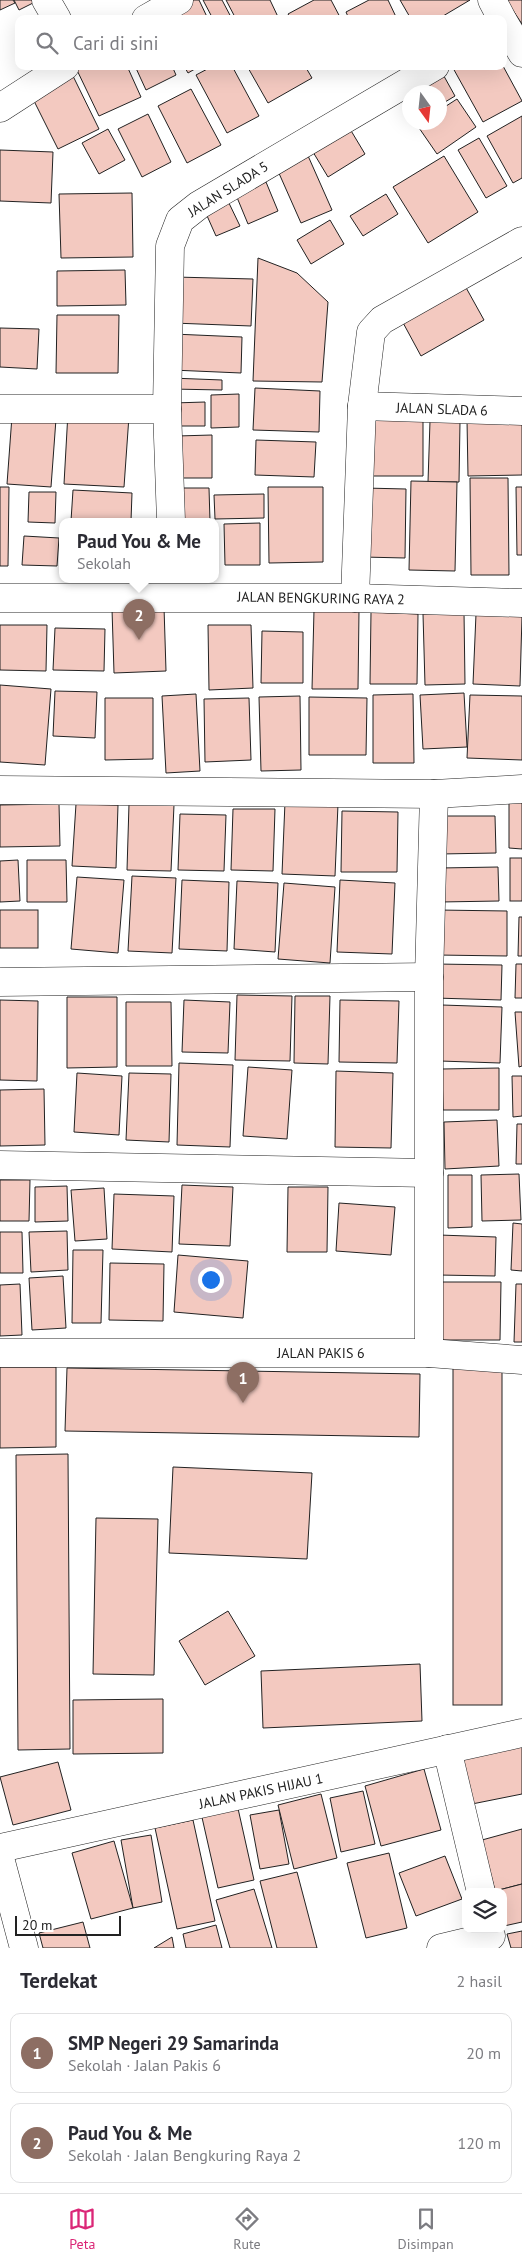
<!DOCTYPE html>
<html lang="id">
<meta charset="utf-8">
<style>
body{margin:0;font-family:"PT Sans",sans-serif;background:#f7f7f7;color:#2b2b33}
.controls{position:absolute;right:15px;bottom:15px;display:grid;overflow:hidden;border-radius:10px;box-shadow:0 5px 20px #0002}
.controls button{width:45px;height:45px;display:grid;place-items:center;padding:0;border:0;border-bottom:1px solid #e1e1e2;background:#fff;color:#2b2b33;font:25px sans-serif}
.compass{position:absolute;left:402px;top:85px;width:45px;height:45px;border-radius:50%;background:#fff;box-shadow:0 5px 20px #0002;rotate:165deg}
.scale{position:absolute;left:15px;bottom:12px;width:106px;box-sizing:border-box;padding-left:5px;border:2px solid #222;border-top:0;font-size:14px;line-height:18px;white-space:nowrap;color:#222;-webkit-text-stroke:4px #fff;paint-order:stroke}
.you{position:absolute;left:210px;top:1279px;width:18px;height:18px;margin:-12px;border:4px solid #fff;border-radius:50%;background:#1a73e8;box-shadow:0 0 0 8px #1a73e833}
.badge{display:grid;place-items:center;width:32px;height:32px;border-radius:50%;background:#db2777;color:#fff;font-size:16px;font-weight:700}
.pin{position:absolute;translate:-50% -41px;filter:drop-shadow(0 1px 2px #0008)}
.pin::after{content:'';position:absolute;top:26px;width:18px;height:15px;background:inherit;clip-path:polygon(0 0,100% 0,50% 100%)}
.popup{position:absolute;left:59px;top:518px;width:160px;height:65px;box-sizing:border-box;display:grid;place-content:center;border-radius:10px;background:#fff;filter:drop-shadow(0 1px 4px #0005);font-size:16px;white-space:nowrap;color:#7c7c81}
.popup b{font-size:19px;color:#2b2b33}
.popup::after{content:'';position:absolute;left:50%;top:100%;margin-left:-10px;border:10px solid transparent;border-top-color:#fff}
.list{margin:0;padding:0;list-style:none}
h2{display:flex;justify-content:space-between;align-items:center;height:65px;margin:0;padding:0 20px;font-size:21px}
h2 small{font-size:16px;font-weight:400;color:#7c7c81}
.list li{display:grid;grid-template-columns:32px 1fr auto;gap:15px;align-items:center;box-sizing:border-box;height:80px;margin:0 10px 10px;padding:0 10px;border:1px solid #e1e1e2;border-radius:10px}
.list b{display:block;font-size:19px;white-space:nowrap}
.list p{margin:0;font-size:16px;white-space:nowrap;color:#7c7c81}
.list em{font-size:16px;font-style:normal;color:#7c7c81}
.icon{flex:none;width:28px;height:28px;fill:none;stroke:currentColor;stroke-width:2;stroke-linecap:round;stroke-linejoin:round}
.map{position:relative;flex:none;width:522px;height:1948px;overflow:hidden}
.search{position:absolute;background:#fff;box-shadow:0 5px 20px #0002;left:15px;right:15px;top:15px;height:55px;display:flex;align-items:center;gap:12px;box-sizing:border-box;padding:0 18px;border-radius:10px;color:#7c7c81;font-size:19px}
.sheet{height:245px;background:#fff}
nav{display:flex;justify-content:space-around;align-items:center;box-sizing:border-box;height:70px;border-top:1px solid #e1e1e2;background:#fff;font-size:14px;color:#7c7c81}
nav a{display:grid;justify-items:center;gap:2px}
nav .on{color:#db2777}
.map>svg:first-child{display:block}
</style>
<div class="map">
<svg width="522" height="1948" viewBox="0 0 522 1948">
<rect width="100%" height="100%" fill="#fff"/>
<g fill="#f3c9c0" stroke="#222">
<path d="M0,0H13L15,3L0,10Z"/>
<path d="M14,0H37V1L19,10Z"/>
<path d="M186,0H199L208,19H160Z"/>
<path d="M203,0H222L232,19H213Z"/>
<path d="M226,0H270L279,19H236Z"/>
<path d="M314,0H331L341,19H291L288,14Z"/>
<path d="M369,0H388L397,19H349L346,12Z"/>
<path d="M400,0H470L438,19H411Z"/>
<path d="M506,0H522V24Z"/>
<path d="M75,66H127L141,97L99,116Z"/>
<path d="M135,66H172L176,75L146,90Z"/>
<path d="M184,66H200L188,73Z"/>
<path d="M213,66H232L259,116L227,133L196,75Z"/>
<path d="M247,66H305L312,78L268,103Z"/>
<path d="M455,66H503L522,101L483,122L453,68Z"/>
<path d="M440,69L455,96L440,105V92H410V104L402,91Z"/>
<path d="M73,76L99,129L58,149L32,97Z"/>
<path d="M191,89L221,145L187,163L158,106Z"/>
<path d="M457,99L476,127L437,154L417,125L421,122H440V110Z"/>
<path d="M148,114L171,162L142,177L118,129Z"/>
<path d="M522,116V178L513,183L487,136Z"/>
<path d="M347,124L365,154L328,177L310,147Z"/>
<path d="M108,129L125,160L99,174L82,143Z"/>
<path d="M479,138L507,186L486,198L458,150Z"/>
<path d="M305,149L332,210L301,223L274,162Z"/>
<path d="M0,150L53,152L51,203L0,201Z"/>
<path d="M444,156L478,212L428,243L393,187Z"/>
<path d="M266,182L278,211L248,224L236,195Z"/>
<path d="M132,193L133,257L61,258L59,194Z"/>
<path d="M386,194L398,214L363,236L350,216Z"/>
<path d="M227,199L240,226L216,236L204,209Z"/>
<path d="M330,220L344,244L311,264L297,240Z"/>
<path d="M258,258L297,273L328,302L322,382L253,381Z"/>
<path d="M125,270L126,305L57,306V271Z"/>
<path d="M175,277L253,279L251,326L173,323Z"/>
<path d="M464,284L484,320L421,356L401,319Z"/>
<path d="M57,315H119L118,373H56Z"/>
<path d="M0,328L39,329L37,369L0,367Z"/>
<path d="M173,334L242,337L241,373L172,370Z"/>
<path d="M171,378L222,380V390L171,389Z"/>
<path d="M255,388L320,391L319,432L253,430Z"/>
<path d="M239,394V427L211,428V395Z"/>
<path d="M205,402V426H173V403Z"/>
<path d="M68,412L129,416L124,487L64,484Z"/>
<path d="M366,415H423V476H365Z"/>
<path d="M12,416L56,419L51,487L7,484Z"/>
<path d="M467,420H522V475L468,476Z"/>
<path d="M430,421L460,422L459,482H428Z"/>
<path d="M212,435V478H178L177,436Z"/>
<path d="M256,440L316,442L314,477L255,475Z"/>
<path d="M470,478H508L509,575H471Z"/>
<path d="M411,481L457,482L455,571L409,570Z"/>
<path d="M0,487H9L8,566H0Z"/>
<path d="M268,487H323V562L269,563Z"/>
<path d="M516,487H522V555H517Z"/>
<path d="M176,488H209L210,521H177Z"/>
<path d="M364,488L406,489L405,558L363,557Z"/>
<path d="M73,490L132,493L131,521H71Z"/>
<path d="M29,492H56L55,523L28,522Z"/>
<path d="M264,494V518L215,519L214,495Z"/>
<path d="M260,523V565H225L224,524Z"/>
<path d="M24,536L59,538L57,566L22,565Z"/>
<path d="M68,579H129V580Z"/>
<path d="M164,607L166,671L114,673L112,609Z"/>
<path d="M314,610L359,611L358,689H312Z"/>
<path d="M371,612L418,614L417,684H370Z"/>
<path d="M464,612L465,684L425,685L423,614Z"/>
<path d="M476,614L522,616L520,686L473,684Z"/>
<path d="M0,625H47L46,671L0,670Z"/>
<path d="M208,625H251L253,688L209,690Z"/>
<path d="M55,628L105,629L104,671L53,670Z"/>
<path d="M262,631L303,632V683H261Z"/>
<path d="M0,685L51,689L45,765L0,762Z"/>
<path d="M55,691L97,692L95,738L53,736Z"/>
<path d="M464,693L467,747L423,749L420,695Z"/>
<path d="M196,694L200,771L166,773L162,696Z"/>
<path d="M413,694L414,763H373V695Z"/>
<path d="M470,695L522,696V760L467,758Z"/>
<path d="M300,696L301,770L261,771L259,697Z"/>
<path d="M309,697L367,698L366,755H309Z"/>
<path d="M105,698H153V759L105,760Z"/>
<path d="M249,698L251,760L205,762L204,699Z"/>
<path d="M509,800H522V849L509,848Z"/>
<path d="M285,802L338,804L335,876L282,874Z"/>
<path d="M59,804L60,846L0,847V805Z"/>
<path d="M76,804L118,805L116,868L72,866Z"/>
<path d="M129,804L174,805L171,871L127,870Z"/>
<path d="M233,809H275L273,871L231,870Z"/>
<path d="M342,811L398,812L397,872H341Z"/>
<path d="M180,814L226,815L224,871L178,870Z"/>
<path d="M440,816H495L496,853L440,854Z"/>
<rect x="510" y="858" width="12" height="43"/>
<path d="M18,860L20,901L0,902V861Z"/>
<path d="M27,860H66L67,902H27Z"/>
<path d="M498,867L499,901L440,902V868Z"/>
<path d="M132,876L176,878L172,953L128,951Z"/>
<path d="M77,877L124,880L118,953L71,949Z"/>
<path d="M182,880L229,882L227,951L179,949Z"/>
<path d="M340,880L395,883L392,954L337,952Z"/>
<path d="M237,881L278,883L275,952L234,949Z"/>
<path d="M284,883L335,887L330,963L278,959Z"/>
<rect x="0" y="910" width="38" height="38"/>
<path d="M438,910L507,911V956L437,955Z"/>
<path d="M519,917H522V956H518Z"/>
<path d="M436,964L502,965L501,1000L435,998Z"/>
<path d="M516,964H522V998H515Z"/>
<path d="M237,995L292,996L290,1061L235,1060Z"/>
<path d="M295,996H330L328,1064L294,1063Z"/>
<path d="M67,997H117V1067L67,1068Z"/>
<path d="M0,1000L38,1001L37,1081L0,1080Z"/>
<path d="M184,1000L230,1002L228,1053L182,1052Z"/>
<path d="M340,1000L399,1001L397,1063L339,1062Z"/>
<path d="M126,1002H171L172,1066H126Z"/>
<path d="M442,1005L502,1007L500,1063L440,1061Z"/>
<path d="M515,1012H522V1066L519,1067Z"/>
<path d="M179,1063L233,1065L230,1147L177,1145Z"/>
<path d="M248,1067L292,1070L287,1139L243,1136Z"/>
<path d="M499,1068V1110H443L442,1069Z"/>
<path d="M336,1071L393,1073L391,1148L335,1147Z"/>
<path d="M77,1073L122,1076L119,1135L74,1132Z"/>
<path d="M129,1073L171,1074L169,1142L126,1140Z"/>
<path d="M512,1076H522V1116L513,1117Z"/>
<path d="M44,1089L45,1145L0,1146V1090Z"/>
<path d="M497,1120L499,1166L445,1169L444,1122Z"/>
<path d="M517,1124H522V1164H516Z"/>
<path d="M519,1174L521,1220L482,1221L481,1175Z"/>
<path d="M448,1175H472V1227L448,1228Z"/>
<path d="M0,1180H30L29,1221H0Z"/>
<path d="M182,1185L233,1187L230,1246L179,1244Z"/>
<path d="M67,1186L68,1221L35,1222V1187Z"/>
<path d="M288,1187H328L327,1252H287Z"/>
<path d="M104,1188L107,1239L75,1241L71,1190Z"/>
<path d="M114,1194L174,1196L172,1252L112,1249Z"/>
<path d="M339,1203L395,1207L391,1255L336,1251Z"/>
<path d="M513,1223L522,1224V1271L511,1270Z"/>
<path d="M67,1231L68,1270L31,1272L29,1232Z"/>
<path d="M0,1232H22L23,1273H0Z"/>
<path d="M439,1235L496,1237L495,1276L438,1275Z"/>
<path d="M73,1250H103L101,1323H72Z"/>
<path d="M178,1255L248,1261L243,1318L174,1312Z"/>
<path d="M110,1263L164,1264L163,1321L109,1320Z"/>
<path d="M63,1276L66,1328L32,1330L29,1278Z"/>
<path d="M437,1282H501L500,1340H436Z"/>
<path d="M20,1284L22,1335L0,1336V1285Z"/>
<path d="M516,1284H522V1342H514Z"/>
<rect x="453" y="1364" width="49" height="341"/>
<path d="M0,1367H56V1447L0,1448Z"/>
<path d="M67,1368L420,1374L419,1437L65,1431Z"/>
<path d="M68,1454L70,1749L18,1750L16,1455Z"/>
<path d="M173,1467L312,1473L307,1559L169,1553Z"/>
<path d="M96,1518L158,1519L154,1675L93,1674Z"/>
<path d="M228,1611L255,1656L205,1685L179,1641Z"/>
<path d="M420,1664L422,1721L263,1728L261,1671Z"/>
<path d="M163,1699V1753L73,1754V1700Z"/>
<path d="M522,1740V1794L472,1804L461,1753Z"/>
<path d="M58,1762L71,1810L13,1825L0,1777Z"/>
<path d="M424,1769L441,1830L381,1846L365,1786Z"/>
<path d="M363,1791L375,1844L341,1852L330,1798Z"/>
<path d="M321,1794L337,1858L294,1869L278,1805Z"/>
<path d="M237,1804L254,1880L218,1888L201,1813Z"/>
<path d="M279,1810L289,1864L260,1869L250,1815Z"/>
<path d="M193,1820L215,1921L177,1929L155,1828Z"/>
<path d="M522,1829V1884L495,1891L482,1840Z"/>
<path d="M151,1835L162,1902L133,1908L121,1840Z"/>
<path d="M114,1841L133,1908L91,1919L72,1853Z"/>
<path d="M389,1853L407,1928L366,1938L347,1863Z"/>
<path d="M445,1856L462,1899L416,1916L399,1873Z"/>
<path d="M297,1872L317,1948H277L260,1881Z"/>
<path d="M522,1884V1922L504,1926L503,1892L495,1891Z"/>
<path d="M254,1889L272,1948H230L216,1900Z"/>
<path d="M83,1922L90,1948H43L39,1933Z"/>
<path d="M216,1925L222,1948H186L183,1934Z"/>
<path d="M522,1931V1948H511L507,1934Z"/>
<path d="M172,1937L174,1948H154Z"/>
</g>
<g fill="none" stroke-linecap="round" stroke-linejoin="round">
<g stroke="#222" stroke-width="29">
<g id="street">
<path d="M46,0L57,19"/>
<path d="M492,0L502,19"/>
<path d="M146,19L179,0"/>
<path d="M503,21L522,53"/>
<path d="M0,108L65,66"/>
<path d="M362,406L522,411"/>
<path d="M0,409H167"/>
<path d="M171,521L167,409L170,246L180,220L199,205L435,66"/>
<path d="M0,598H355L522,603"/>
<path d="M355,598L362,406L371,332L382,320L522,241"/>
<path d="M0,790L434,794L522,789"/>
<path d="M0,982L429,977"/>
<path d="M0,1165L429,1173"/>
<path d="M0,1353H429L522,1360"/>
<path d="M429,1353V977L434,794"/>
<path d="M447,1749L481,1892"/>
<path d="M0,1848L522,1733"/>
<path d="M0,1858L24,1948"/>
<path d="M441,1948L491,1936"/>
</g>
</g>
<use href="#street" stroke="#fff" stroke-width="28"/>
</g>
<g text-anchor="middle" stroke-width="4" stroke-linejoin="round" paint-order="stroke">
<g font-size="14" fill="#222" stroke="#fff">
<text transform="translate(228 189) rotate(-32)" y="5">JALAN SLADA 5</text>
<text transform="translate(442 409) rotate(2)" y="5">JALAN SLADA 6</text>
<text transform="translate(321 598) rotate(1)" y="5">JALAN BENGKURING RAYA 2</text>
<text x="321" y="1358">JALAN PAKIS 6</text>
<text transform="translate(261 1791) rotate(-12)" y="5">JALAN PAKIS HIJAU 1</text>
</g>
</g>
</svg>
<div class="controls">
<button><svg class="icon" aria-label="layers" viewBox="0 0 24 24"><path d="M12 4l9 5-9 5-9-5zM3 14l9 5 9-5"/></svg></button>
</div>
<svg class="compass" viewBox="-18 -18 36 36"><path d="M0-13l5 13h-10z" fill="#e53935"/><path d="M0 13l5-13h-10z" fill="#7c7c81"/></svg>
<div class="scale">20 m</div>
<div class="you"></div>
<div class="pin badge" style="left:243px;top:1403px;background:#8d6e63">1</div>
<div class="pin badge" style="left:139px;top:640px;background:#8d6e63">2</div>
<div class="popup"><b>Paud You &amp; Me</b>Sekolah</div>
<div class="search"><svg class="icon" aria-label="search" viewBox="0 0 24 24"><circle cx="10" cy="10" r="6"/><path d="M15 15l6 6"/></svg>Cari di sini</div>
</div>
<section class="sheet">
<h2>Terdekat<small>2 hasil</small></h2>
<ul class="list">
<li><span class="badge" style="background:#8d6e63">1</span><div><b>SMP Negeri 29 Samarinda</b><p>Sekolah · Jalan Pakis 6</p></div><em>20 m</em></li>
<li><span class="badge" style="background:#8d6e63">2</span><div><b>Paud You &amp; Me</b><p>Sekolah · Jalan Bengkuring Raya 2</p></div><em>120 m</em></li>
</ul>
</section>
<nav>
<a class="on"><svg class="icon" aria-label="map" viewBox="0 0 24 24"><path d="M3 6l6-2 6 2 6-2v14l-6 2-6-2-6 2zM9 4v14M15 6v14"/></svg>Peta</a>
<a><svg class="icon" aria-label="directions" viewBox="0 0 24 24"><path d="M12 3l9 9-9 9-9-9zM9 14v-3h6M13 9l2 2-2 2"/></svg>Rute</a>
<a><svg class="icon" aria-label="saved" viewBox="0 0 24 24"><path d="M7 4h10v16l-5-4-5 4z"/></svg>Disimpan</a>
</nav>
